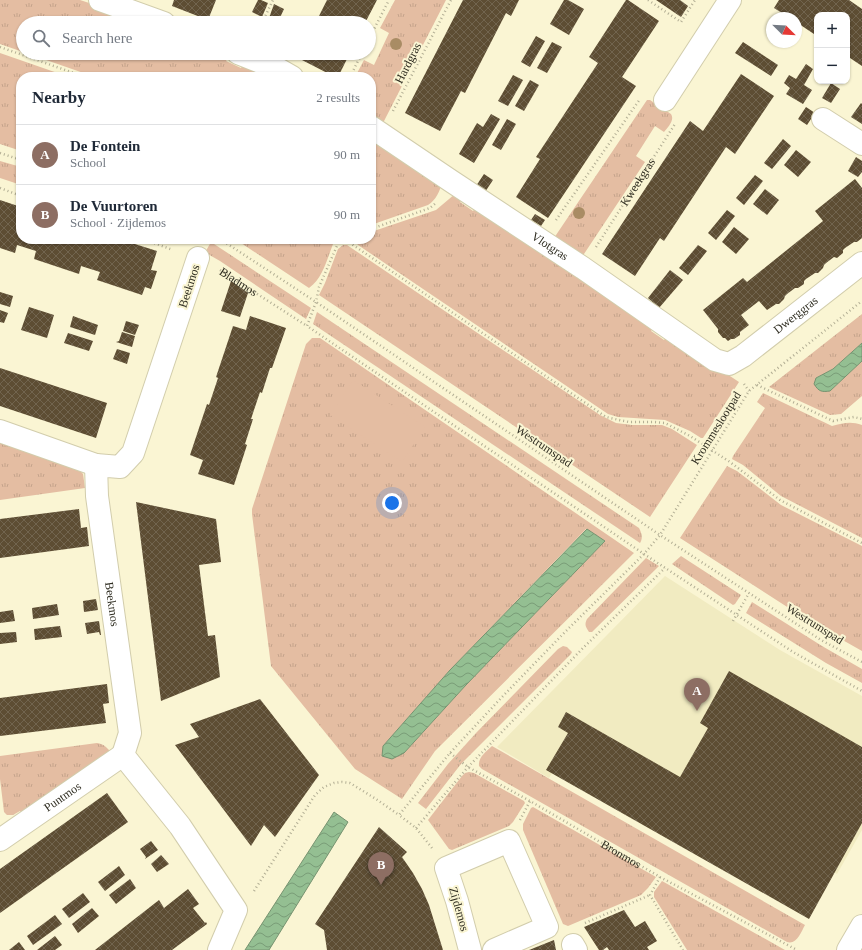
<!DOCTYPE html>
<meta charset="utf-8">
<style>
body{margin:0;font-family:Georgia,serif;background:#f6f6f7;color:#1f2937}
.controls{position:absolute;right:12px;top:12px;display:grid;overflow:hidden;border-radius:8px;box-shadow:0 1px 3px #0004}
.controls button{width:36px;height:36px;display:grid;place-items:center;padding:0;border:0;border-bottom:1px solid #e0e1e3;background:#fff;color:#1f2937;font:20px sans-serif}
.compass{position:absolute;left:766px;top:12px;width:36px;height:36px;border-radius:50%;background:#fff;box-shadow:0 1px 3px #0004;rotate:114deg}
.you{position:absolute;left:392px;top:503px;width:14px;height:14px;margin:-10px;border:3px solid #fff;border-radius:50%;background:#1a73e8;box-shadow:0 0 0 6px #1a73e833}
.badge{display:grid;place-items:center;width:26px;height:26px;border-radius:50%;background:#a5206b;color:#fff;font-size:13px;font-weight:700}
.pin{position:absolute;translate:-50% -33px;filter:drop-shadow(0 1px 2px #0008)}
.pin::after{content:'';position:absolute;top:21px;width:14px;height:12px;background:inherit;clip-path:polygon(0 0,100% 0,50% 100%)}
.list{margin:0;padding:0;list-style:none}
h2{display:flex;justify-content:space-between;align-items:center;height:52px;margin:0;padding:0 16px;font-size:17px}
h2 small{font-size:13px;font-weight:400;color:#747a83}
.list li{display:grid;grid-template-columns:26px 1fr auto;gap:12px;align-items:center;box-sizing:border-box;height:60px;padding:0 16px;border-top:1px solid #e0e1e3}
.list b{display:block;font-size:15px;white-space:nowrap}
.list p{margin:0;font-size:13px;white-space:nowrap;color:#747a83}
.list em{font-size:13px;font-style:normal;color:#747a83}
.icon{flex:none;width:22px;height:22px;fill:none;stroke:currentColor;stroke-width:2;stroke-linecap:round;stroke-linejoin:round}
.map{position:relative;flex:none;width:862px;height:950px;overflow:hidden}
.search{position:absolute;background:#fff;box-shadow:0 1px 3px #0004;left:16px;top:16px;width:360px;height:44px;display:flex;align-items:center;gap:10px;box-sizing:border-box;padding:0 14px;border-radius:22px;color:#747a83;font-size:15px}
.panel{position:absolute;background:#fff;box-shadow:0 1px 3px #0004;left:16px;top:72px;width:360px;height:172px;border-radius:16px}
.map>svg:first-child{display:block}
</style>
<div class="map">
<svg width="862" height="950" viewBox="0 0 862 950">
<defs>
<pattern id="grass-tufts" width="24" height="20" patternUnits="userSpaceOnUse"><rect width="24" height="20" fill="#e4bda2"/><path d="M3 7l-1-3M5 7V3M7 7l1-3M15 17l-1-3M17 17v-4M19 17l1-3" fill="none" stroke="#c4a38b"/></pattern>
<pattern id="water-waves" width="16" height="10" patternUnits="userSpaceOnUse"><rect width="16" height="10" fill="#94bf92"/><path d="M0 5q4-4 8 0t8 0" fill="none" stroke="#799c77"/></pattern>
<pattern id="building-cross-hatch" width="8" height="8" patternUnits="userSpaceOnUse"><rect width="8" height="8" fill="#5d4d33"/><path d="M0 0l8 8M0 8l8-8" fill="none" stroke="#71644e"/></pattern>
</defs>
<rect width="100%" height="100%" fill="#faf5d3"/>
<path fill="#f1ebc1" d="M665,576L780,650L862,696V830L837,874L582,727L549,778L497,747Z"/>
<g fill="url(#grass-tufts)" fill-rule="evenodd">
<path d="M0,0H80L150,23H23V52L0,44Z"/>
<path d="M395,0H446L383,123L371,120V77H355L364,60L374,65L389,33L380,28Z"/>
<path d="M0,53L69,77H21V151L0,144Z"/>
<path d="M26,53H227L230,54L226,61L241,68L245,61L275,77H95Z"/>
<path d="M647,100H650L671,114C675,120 668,127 664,132L655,126L636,156L645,162L582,257L554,238Z"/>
<path d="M371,135L442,182C440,191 436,200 428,205L371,225Z"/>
<path d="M0,161L21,167V185L0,178Z"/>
<path d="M455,194L464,197L460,202L473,211L477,206L655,325L651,331L664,340L668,335L739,382L703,438H701L690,431L665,420L618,417L608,414L358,245L356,242L355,239H371V232L436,210Z"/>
<path d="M235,239H333V244C327,259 323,278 309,288Z"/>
<path d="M211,242L311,308L306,319L220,261L206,253L207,249Z"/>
<path d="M343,245H347L415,291L600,415L616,423L632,425H662L672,429L697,445L650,517L319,295L325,283L338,249Z"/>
<path d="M317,312L639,528C642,534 643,538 640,543L313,324Z"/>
<path d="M862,314V343L833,369L816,378L830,391L862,361V396L841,414L830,415L769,387Z"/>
<path d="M312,338H320L634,553L435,751L402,799L355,769L271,666L252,514V509L306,344ZM586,529L605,541L466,685L404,753L383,746L450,670Z"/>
<path d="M763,393L832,426C843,423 851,421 862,425V538L781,496L743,465L732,459L733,456L765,408L757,402Z"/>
<path d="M0,439L77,467L83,474L85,488L0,500Z"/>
<path d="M727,466L737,471L781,505L862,546V651L809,621L680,538Z"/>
<path d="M681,556L741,595L735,604L733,605L672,564Z"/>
<path d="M646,558L659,566L592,632H589C586,627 584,625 587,619Z"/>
<path d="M752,602L822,646L862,669V683L826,663L746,613Z"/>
<path d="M563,646L567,647L572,652L571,654L461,764L426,809L418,803L448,764L476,733L558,649Z"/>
<path d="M97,743C104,744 106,747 111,752L23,815L20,811L13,815H7L4,812L0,779V756Z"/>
<path d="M492,746L805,925C801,932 797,945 787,942L482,769L479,766C478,757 486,752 492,746Z"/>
<path d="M469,772L474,773L524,801L525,803L513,822L509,826L452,850L449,849L428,820L462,776L465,773Z"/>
<path d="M533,807L656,877L648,888L641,895L568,926L563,924L523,830V824L531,808Z"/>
<path d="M662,881L785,950H687L654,897V892Z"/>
</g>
<path fill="#e4bda2" d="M353,380L425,427L402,462L330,415Z"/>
<g fill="url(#water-waves)" stroke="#769370">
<path d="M862,343V361L830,391C822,392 819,392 814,384L816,378L833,369Z"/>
<path d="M587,529L605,541L466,685L404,753L392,759L382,756L383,746L450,670Z"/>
<path d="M334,812L348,822L269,950H245Z"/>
</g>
<g fill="url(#building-cross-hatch)">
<path d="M174,0H216L208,20L172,6Z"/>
<path d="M258,0H261L268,3L262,17L252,12Z"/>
<path d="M327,0H377L365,23H321L322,20L318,18Z"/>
<path d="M463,0H519L511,16L506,13L465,93L461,91L440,131L405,113Z"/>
<path d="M564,0H568L584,9L569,35L550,24Z"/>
<path d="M626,0H628L659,21L622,77L636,86L548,218L516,197L540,159L536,157L598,63L589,57Z"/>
<path d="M656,0H680L688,6L681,17Z"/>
<path d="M779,0H849L862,9V66L847,56V15H817V36L796,22V18H790L774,8Z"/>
<path d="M274,4L284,9L278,22L269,18Z"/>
<path d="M536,36L545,41L530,67L521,62Z"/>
<path d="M552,42L562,47L547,73L537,68Z"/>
<path d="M743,42L778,65L771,76L735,53Z"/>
<path d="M306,53H350L338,77H335L302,60Z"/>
<path d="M806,64L813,69L804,85L812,90L803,104L786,94L790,88L784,83L789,75L796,79Z"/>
<path d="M741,74L774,96L735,154L726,147L664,241L660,238L635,276L602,254L690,121L703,131Z"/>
<path d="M513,75L523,80L508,106L498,101Z"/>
<path d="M530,80L539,85L524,111L515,106Z"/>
<path d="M831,83L840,89L831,103L822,98Z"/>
<path d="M861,103L862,104V124L851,117Z"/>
<path d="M806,107L815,113L807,125L798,119Z"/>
<path d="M491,114L500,119L474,163L459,154L477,123L483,127Z"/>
<path d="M507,119L516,124L501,150L492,145Z"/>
<path d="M783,139L791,146L772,169L764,163Z"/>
<path d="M796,150L811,162L798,177L784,165Z"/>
<path d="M856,157L862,161V172L858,177L848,171Z"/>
<path d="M484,174L493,180L485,192L476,186Z"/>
<path d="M755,175L763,181L744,205L736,198Z"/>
<path d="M855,179L862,188V238L857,242H854L845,248L843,250V253L837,258L834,257L826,263L824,265L823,268L818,273H815L806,279L804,281V284L798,288H795L787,294L785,296L784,299L779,304H776L767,310L759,301L741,315L749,325L740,332V335L734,339H731L728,341L725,338H723L718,332V329L703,310L743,278L747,282L823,221L815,211Z"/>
<path d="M765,189L779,200L767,215L753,204Z"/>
<path d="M0,200L21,207V239H119L157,251L151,270L157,271L151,289L145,287L142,295L97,280L100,272L81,266L79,274L34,259L36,251L17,245L15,253L0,248Z"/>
<path d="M727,210L735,216L716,240L708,233Z"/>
<path d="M535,214L545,220L541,226L531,220Z"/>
<path d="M734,227L749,239L736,254L722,242Z"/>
<path d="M698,245L707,251L688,275L679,268Z"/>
<path d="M670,270L683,280L659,308L648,298Z"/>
<path d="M231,281L248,293L240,317L221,311Z"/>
<path d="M0,292L13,296L10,307L0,304Z"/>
<path d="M29,307L54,315L47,338L21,330Z"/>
<path d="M0,310L8,313L4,323L0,322Z"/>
<path d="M73,316L98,325L95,335L70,327Z"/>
<path d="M250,316L286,328L272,368H270L262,393L260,392L251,419H253L245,444L247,445L234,485L198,474L203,460L190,455L207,404L209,405L218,378L216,377L233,326L246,330Z"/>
<path d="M126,321L139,325L135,335L123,331Z"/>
<path d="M122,332L135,336L132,347L116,342L119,341Z"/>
<path d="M68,333L93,341L89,351L64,343Z"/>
<path d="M117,349L130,353L127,364L113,359Z"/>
<path d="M0,368L107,403L96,438L0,406Z"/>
<path d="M136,502L216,519L221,562L199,565L208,636L215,635L220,677L161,701Z"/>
<path d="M79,509L81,528L87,527L89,546L0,558V519Z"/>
<path d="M96,599L98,610L84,612L83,601Z"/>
<path d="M57,604L59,615L33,619L32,608Z"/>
<path d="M13,610L15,621L0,623V612Z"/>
<path d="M99,621L101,635H100L99,632L87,634L85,623Z"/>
<path d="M60,626L62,637L35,640L34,629Z"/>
<path d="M16,632L17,642L0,644V633Z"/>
<path d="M729,671L862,747V823L809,919L546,770L568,733L558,727L566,712L680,777L708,728L700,723Z"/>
<path d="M107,684L109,703L103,704L106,723L0,736V698Z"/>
<path d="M260,699L319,775L275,837L264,825L251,846L175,745L199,737L190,724Z"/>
<path d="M107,793L128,822L0,913V869Z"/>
<path d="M379,827L407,852L402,857L413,873L422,889L429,905L443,950H327L324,930L315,924Z"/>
<path d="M151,841L158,850L145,859L146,857L140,849Z"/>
<path d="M161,855L169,864L157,872L151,864Z"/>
<path d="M119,866L125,875L105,891L98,882Z"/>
<path d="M130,879L136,888L116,904L109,895Z"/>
<path d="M188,889L199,904L193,908L205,923L206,922L207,924L172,950H95L159,900L164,908Z"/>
<path d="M83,893L90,902L69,918L62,909Z"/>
<path d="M92,908L99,916L78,933L72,924Z"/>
<path d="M624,910L635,927L645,921L657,941L647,947L649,950H609L607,947L603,950H599L584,927Z"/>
<path d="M55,915L62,924L33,945L27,936Z"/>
<path d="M55,936L62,945L55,950H37Z"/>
<path d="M554,940L556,950H529Z"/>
<path d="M19,942L25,950H9Z"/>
</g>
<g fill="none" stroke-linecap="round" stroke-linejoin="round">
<g stroke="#d2cdac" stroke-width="24">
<g id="minor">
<path d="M100,0L164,23"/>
<path d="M238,53L278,69L292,77"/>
<path d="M665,100L730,0"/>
<path d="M823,119L862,144"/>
<path id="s4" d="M371,127L451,181L583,268L715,360L729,364L743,356L862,263"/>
<path id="s5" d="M198,258L133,453L120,467L96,465L97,496L130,733L123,755L180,826L236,910L219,950"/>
<path d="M0,431L96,465"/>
<path id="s6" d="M0,840L123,755"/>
<path d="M573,945L576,950"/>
<path d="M470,950L457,901L446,868L509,841L547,927L494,950"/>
<path d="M848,950L862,926"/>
</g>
</g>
<g stroke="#b2ae94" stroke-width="2.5" stroke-dasharray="1 3" stroke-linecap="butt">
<path d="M648,0L681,22L695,0"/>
<path d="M262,23L273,0"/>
<path d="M369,39L389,0"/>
<path d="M0,47L85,77"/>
<path d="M350,77L362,53"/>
<path d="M393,111L451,0"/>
<path d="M0,153L21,160"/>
<path d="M0,188L21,196"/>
<path d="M556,220L640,99"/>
<path d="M371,229L430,208L437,202"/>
<path d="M143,239L173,250"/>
<path d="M220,239L316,302L660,535L821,640L862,662"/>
<path d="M340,239L319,287L316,302L307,326L644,554L793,652L862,691"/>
<path d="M347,239L353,245L606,417L619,420L629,422H654L665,423L690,436L730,462L780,500L862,543"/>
<path id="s1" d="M596,247L675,124"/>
<path id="s2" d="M220,270L307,326"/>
<path d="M744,384L749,391"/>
<path d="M757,385L833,421L854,417L862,419"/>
<path d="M733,621L749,593"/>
<path id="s3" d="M450,753L468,767L530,801L660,877L797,950"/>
<path d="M520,820L530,801"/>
<path d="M416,828L468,767L584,647L665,568"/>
<path d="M432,848L416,828L399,815L450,753L503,696L565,632L644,554L660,535L749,391L862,301"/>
<path d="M660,877L650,895L683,950"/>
<path d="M254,891L315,795L324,787L334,783L342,782L350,783L376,799L399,815"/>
<path d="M585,923L650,895"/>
</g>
<use href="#minor" stroke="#fff" stroke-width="22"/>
</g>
<g fill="#a98c64">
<circle cx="396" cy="44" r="6"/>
<circle cx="579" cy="213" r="6"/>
</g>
<g text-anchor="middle" stroke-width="4" stroke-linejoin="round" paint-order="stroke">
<g font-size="12" fill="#2f2d21" stroke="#faf5d3">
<text transform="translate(408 63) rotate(-63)" y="4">Hardgras</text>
<text dy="4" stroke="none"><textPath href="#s1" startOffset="77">Kweekgras</textPath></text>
<text dy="4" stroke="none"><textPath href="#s4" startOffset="215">Vlotgras</textPath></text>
<text dy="4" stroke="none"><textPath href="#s2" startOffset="22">Bladmos</textPath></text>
<text transform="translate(189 286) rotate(-72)" y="4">Beekmos</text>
<text dy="4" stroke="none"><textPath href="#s4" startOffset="513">Dwerggras</textPath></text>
<text transform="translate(716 428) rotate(-58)" y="4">Krommeslootpad</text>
<text transform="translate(544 446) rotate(34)" y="4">Westrumspad</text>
<text dy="4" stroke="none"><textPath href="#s5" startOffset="389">Beekmos</textPath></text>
<text transform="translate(815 624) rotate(32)" y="4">Westrumspad</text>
<text dy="4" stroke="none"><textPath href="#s6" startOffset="76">Puntmos</textPath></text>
<text dy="4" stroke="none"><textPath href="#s3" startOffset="199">Bronmos</textPath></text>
<text transform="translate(459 909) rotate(74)" y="4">Zijdemos</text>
</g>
</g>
</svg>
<div class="controls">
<button>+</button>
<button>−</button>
</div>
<svg class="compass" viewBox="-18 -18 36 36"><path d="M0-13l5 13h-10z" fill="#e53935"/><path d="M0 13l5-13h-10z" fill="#747a83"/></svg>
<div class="you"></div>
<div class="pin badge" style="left:697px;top:711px;background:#8d6e63">A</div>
<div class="pin badge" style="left:381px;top:885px;background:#8d6e63">B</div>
<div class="search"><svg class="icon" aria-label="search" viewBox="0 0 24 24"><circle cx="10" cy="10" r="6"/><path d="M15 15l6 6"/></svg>Search here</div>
<section class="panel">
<h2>Nearby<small>2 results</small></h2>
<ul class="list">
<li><span class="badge" style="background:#8d6e63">A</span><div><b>De Fontein</b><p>School</p></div><em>90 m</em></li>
<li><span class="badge" style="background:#8d6e63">B</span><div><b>De Vuurtoren</b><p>School · Zijdemos</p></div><em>90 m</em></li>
</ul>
</section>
</div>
